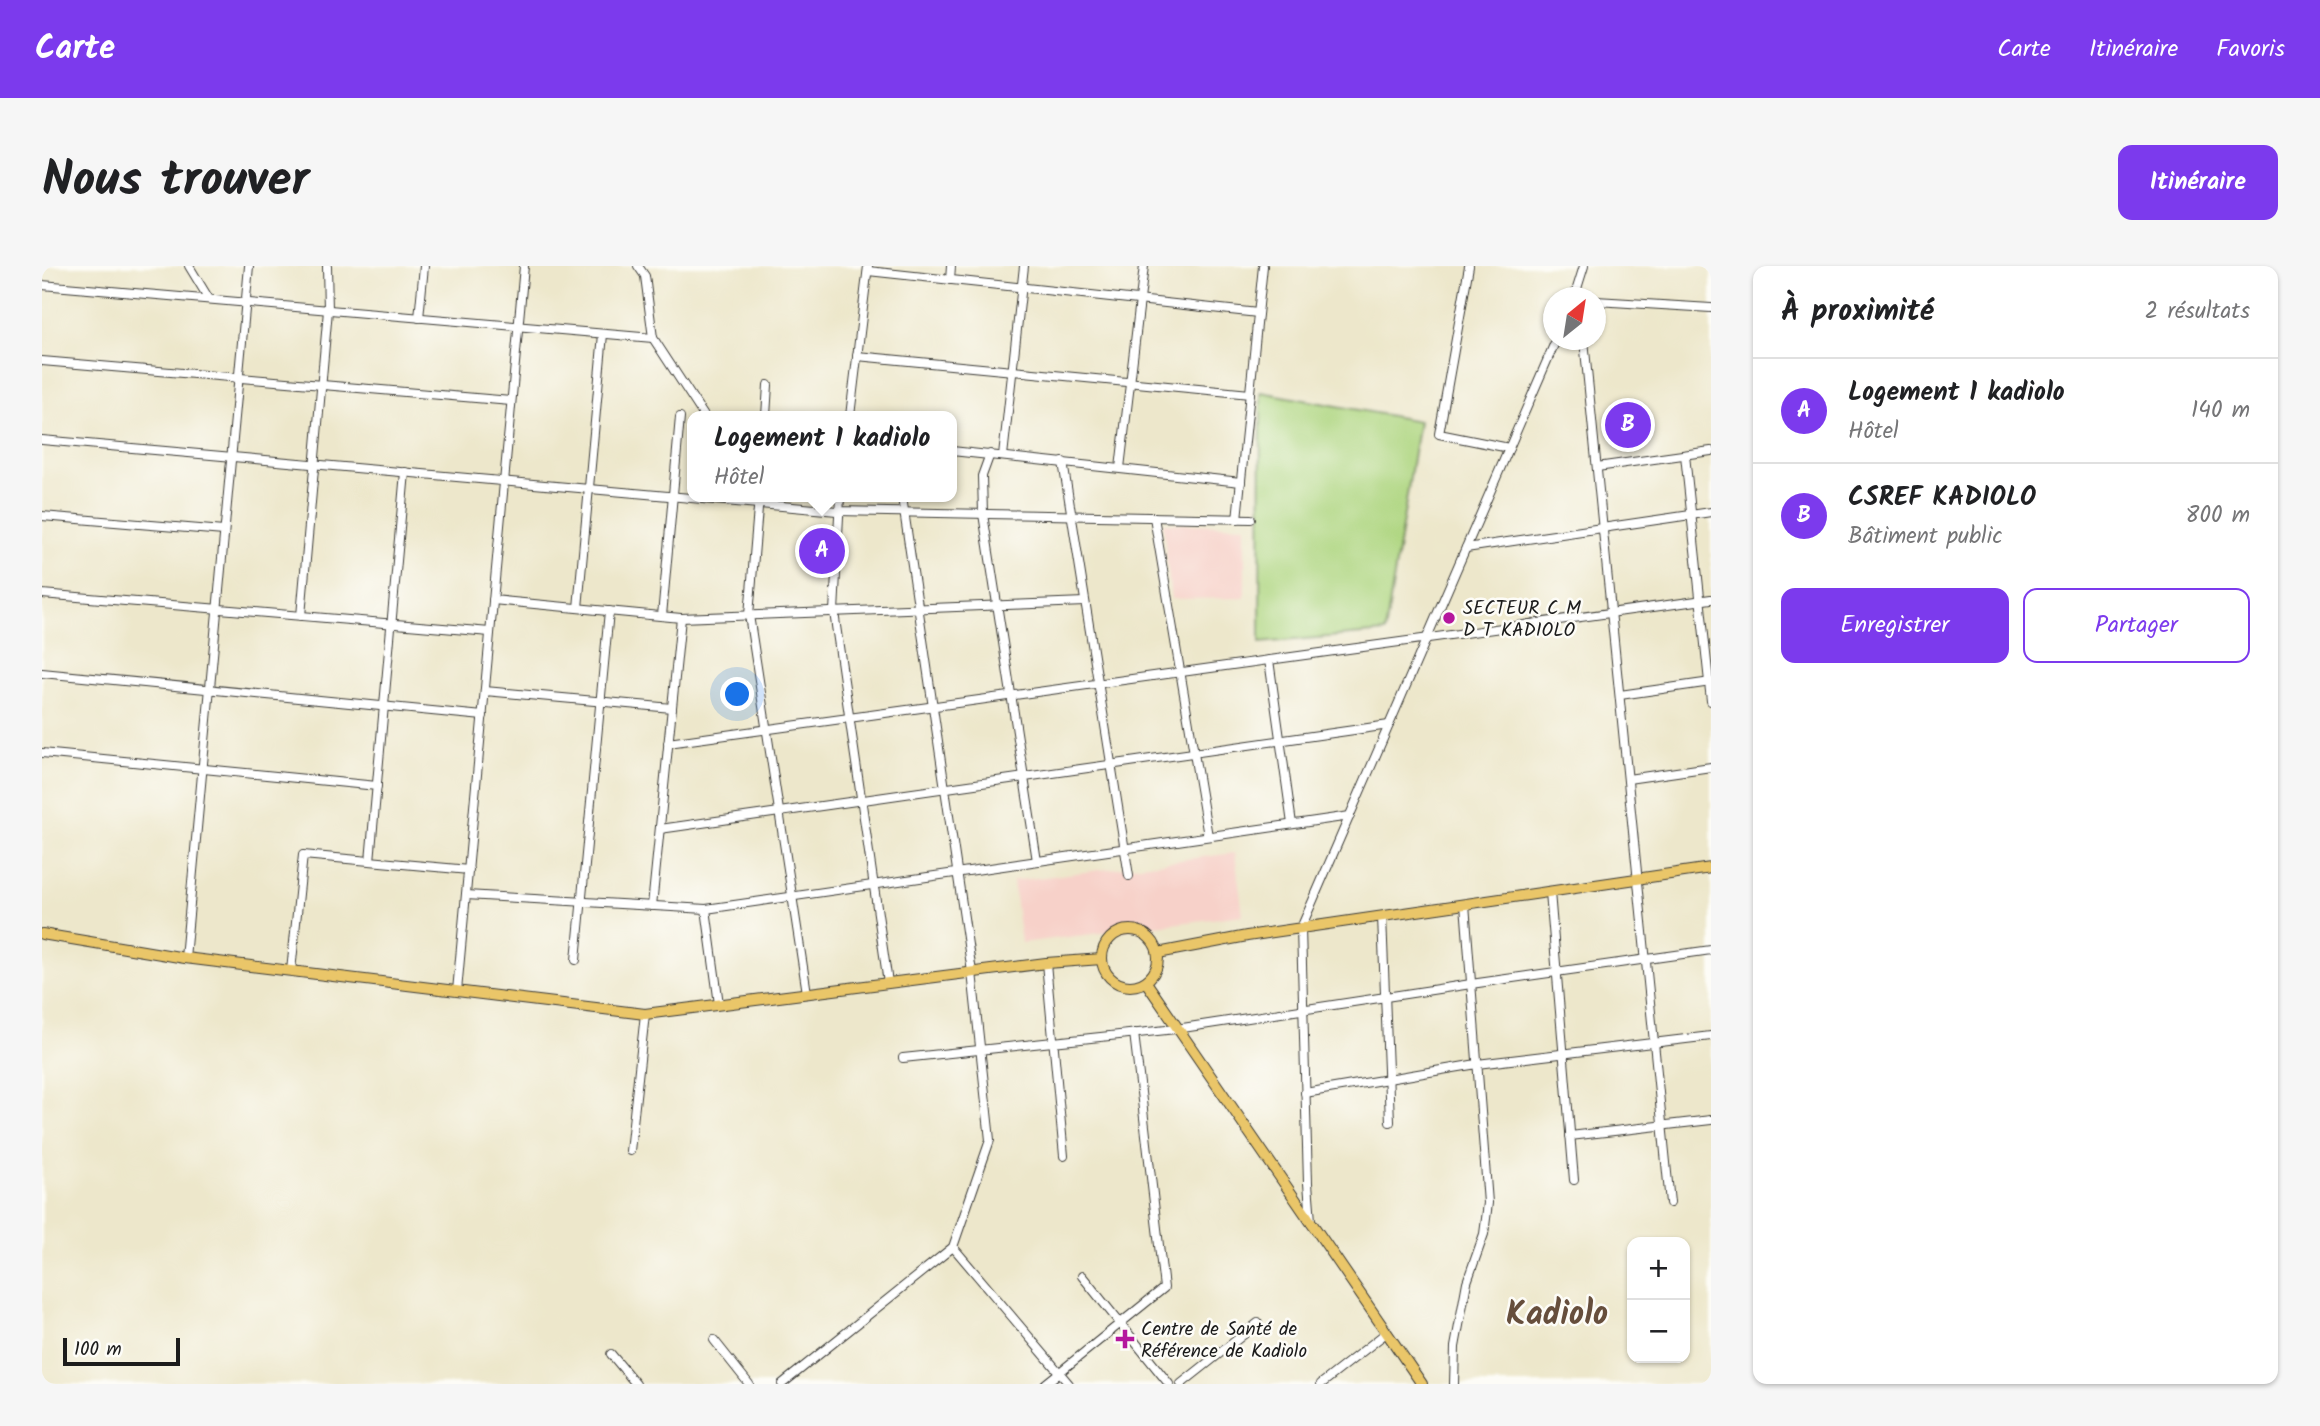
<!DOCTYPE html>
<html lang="fr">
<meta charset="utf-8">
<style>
body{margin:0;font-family:Kalam,sans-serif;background:#f6f6f6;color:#202124}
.controls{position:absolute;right:21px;bottom:21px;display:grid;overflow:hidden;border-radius:14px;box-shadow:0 2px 5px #0004}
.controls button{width:63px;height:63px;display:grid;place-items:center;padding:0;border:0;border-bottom:2px solid #e0e0e0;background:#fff;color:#202124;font:35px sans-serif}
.compass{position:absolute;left:1501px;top:21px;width:63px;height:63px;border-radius:50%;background:#fff;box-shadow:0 2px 5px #0004;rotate:30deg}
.scale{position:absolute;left:21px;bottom:18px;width:117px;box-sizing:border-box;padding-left:7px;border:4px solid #1c1c1c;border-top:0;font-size:19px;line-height:24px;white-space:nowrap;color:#1c1c1c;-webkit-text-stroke:5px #fdfcf7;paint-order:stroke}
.you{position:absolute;left:696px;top:429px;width:24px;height:24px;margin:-18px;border:5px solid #fff;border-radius:50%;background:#1a73e8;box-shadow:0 0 0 10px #1a73e833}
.badge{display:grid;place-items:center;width:46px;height:46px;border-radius:50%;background:#7c3aed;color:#fff;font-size:23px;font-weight:700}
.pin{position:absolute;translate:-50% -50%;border:4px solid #fff;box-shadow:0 2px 7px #0006}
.popup{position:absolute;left:645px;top:145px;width:270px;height:91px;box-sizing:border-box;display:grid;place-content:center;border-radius:14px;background:#fff;filter:drop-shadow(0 2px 5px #0005);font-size:23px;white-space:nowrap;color:#757577}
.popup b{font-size:26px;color:#202124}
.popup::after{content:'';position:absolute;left:50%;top:100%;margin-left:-14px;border:14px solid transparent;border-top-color:#fff}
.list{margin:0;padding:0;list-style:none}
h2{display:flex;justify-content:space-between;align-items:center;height:91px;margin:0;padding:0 28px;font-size:30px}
h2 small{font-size:23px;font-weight:400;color:#757577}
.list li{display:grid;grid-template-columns:46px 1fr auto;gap:21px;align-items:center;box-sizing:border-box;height:105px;padding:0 28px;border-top:2px solid #e0e0e0}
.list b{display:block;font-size:26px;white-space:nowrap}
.list p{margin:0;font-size:23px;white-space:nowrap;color:#757577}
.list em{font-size:23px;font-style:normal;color:#757577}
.actions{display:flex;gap:14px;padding:21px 28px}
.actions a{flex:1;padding:16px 0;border:2px solid #7c3aed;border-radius:14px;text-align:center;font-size:24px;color:#7c3aed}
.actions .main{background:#7c3aed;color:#fff}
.map{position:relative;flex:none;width:1669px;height:1118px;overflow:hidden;border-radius:14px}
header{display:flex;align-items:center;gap:42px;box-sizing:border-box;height:98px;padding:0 35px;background:#7c3aed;color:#fff}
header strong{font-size:33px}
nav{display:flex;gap:38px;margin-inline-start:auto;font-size:24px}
.intro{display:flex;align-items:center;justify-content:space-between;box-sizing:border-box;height:168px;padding:0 42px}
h1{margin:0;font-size:49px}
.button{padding:18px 32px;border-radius:14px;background:#7c3aed;color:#fff;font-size:24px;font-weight:700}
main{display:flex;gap:42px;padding:0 42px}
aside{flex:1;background:#fff;border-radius:14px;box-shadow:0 2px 5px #0004}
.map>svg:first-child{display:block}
</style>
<header>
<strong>Carte</strong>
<nav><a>Carte</a><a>Itinéraire</a><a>Favoris</a></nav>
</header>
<div class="intro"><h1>Nous trouver</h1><a class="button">Itinéraire</a></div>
<main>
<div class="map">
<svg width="1669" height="1118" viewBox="0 0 1669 1118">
<rect width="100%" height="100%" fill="#fdfcf7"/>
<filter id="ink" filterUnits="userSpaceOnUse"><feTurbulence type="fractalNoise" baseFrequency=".0143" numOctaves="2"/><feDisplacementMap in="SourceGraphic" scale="14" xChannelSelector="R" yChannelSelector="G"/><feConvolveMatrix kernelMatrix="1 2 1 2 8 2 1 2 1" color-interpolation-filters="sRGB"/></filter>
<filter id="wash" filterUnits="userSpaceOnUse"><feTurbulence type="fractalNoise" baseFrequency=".00686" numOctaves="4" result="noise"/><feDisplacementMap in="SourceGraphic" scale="28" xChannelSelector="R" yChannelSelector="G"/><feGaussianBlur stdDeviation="1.57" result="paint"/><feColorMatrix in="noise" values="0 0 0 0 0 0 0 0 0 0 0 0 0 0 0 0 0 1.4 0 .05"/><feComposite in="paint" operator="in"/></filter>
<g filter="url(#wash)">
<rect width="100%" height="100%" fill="#ede7cb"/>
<g fill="#f7d1c9">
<path d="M1121,257L1203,260V332L1129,333Z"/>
<path d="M1193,587L1201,649L979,677L971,615Z"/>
</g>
<path fill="#add57f" stroke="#64784e" stroke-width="2" d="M1219,126L1377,155L1343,366L1218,377Z"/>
</g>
<g filter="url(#ink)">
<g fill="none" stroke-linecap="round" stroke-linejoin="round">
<g stroke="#3b3a36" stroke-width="10">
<g id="minor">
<path d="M147,0L167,33"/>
<path d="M596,0L603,10L611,72L662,150"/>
<path d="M1427,0L1397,168L1467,182"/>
<path d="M826,5L1216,47"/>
<path d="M908,14L909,0"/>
<path d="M0,19L611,72"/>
<path d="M1532,32L1542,0"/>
<path d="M1554,35L1669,42"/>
<path d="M377,52L382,0"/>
<path d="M1542,74L1628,937"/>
<path d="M815,90L1208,128"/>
<path d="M0,95L469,135"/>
<path d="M724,150L726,119"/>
<path d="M808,150L826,0"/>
<path d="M0,174L795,245L1209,253"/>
<path d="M910,185L1199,216"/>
<path d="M948,188L940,210L941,248L995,595"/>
<path d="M1643,189L1669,435"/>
<path d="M961,190L982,0"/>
<path d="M1021,196L1087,610"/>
<path d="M1555,201L1669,185"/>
<path d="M1078,202L1102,0"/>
<path d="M717,231L707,349L765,727"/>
<path d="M798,231L792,346L846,717"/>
<path d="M0,250L182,265"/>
<path d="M1112,251L1166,570"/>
<path d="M1195,253L1221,0"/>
<path d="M1424,282L1669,246"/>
<path d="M0,328L448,366"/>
<path d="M451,334L639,352L1043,336"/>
<path d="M536,342L561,68"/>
<path d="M259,350L286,44L285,0"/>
<path d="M620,350L638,151"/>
<path d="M1227,394L1250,558"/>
<path d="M0,407L441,450"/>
<path d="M443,425L630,442"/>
<path d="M1578,429L1669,416"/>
<path d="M626,477L1669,333"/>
<path d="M0,487L335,520"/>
<path d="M1586,513L1669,501"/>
<path d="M618,563L1347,459"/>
<path d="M328,595L363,206"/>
<path d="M1508,626L1532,914"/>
<path d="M424,629L664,643L1308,550"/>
<path d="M610,640L639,352"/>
<path d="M664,643L677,738"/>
<path d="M1340,650L1348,856"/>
<path d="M143,692L207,0"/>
<path d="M534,694L567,345"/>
<path d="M1004,697L1022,890"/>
<path d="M249,705L261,589L427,604"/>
<path d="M415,725L482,0"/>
<path d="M861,792L1134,763L1429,718L1669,684"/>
<path d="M1263,827L1435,798L1669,770"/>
<path d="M1528,870L1669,854"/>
<path d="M588,885L603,748"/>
<path d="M1269,955L1266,917L1259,662L1514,74"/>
<path d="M911,981L1027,1118"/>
<path d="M1040,1010L1127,1118"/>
<path d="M672,1074L707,1118"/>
<path d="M569,1088L594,1118"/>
<path d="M740,1118L911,981L948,874L930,706L860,231"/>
<path d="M1003,1118L1122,1022L1092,767"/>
<path d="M1139,1118L1216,1057"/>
<path d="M1279,1118L1344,1067"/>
<path d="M1412,1118L1413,1081L1425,1016L1442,968L1446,937L1423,638"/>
</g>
</g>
<g stroke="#3b3a36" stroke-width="12">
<g id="major">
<circle cx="1088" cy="692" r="28"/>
<path d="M0,668L143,692L603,748L1004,697L1060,693"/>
<path d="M1116,687L1205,670L1669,602"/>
<path d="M1104,716L1380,1118"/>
</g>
</g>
<use href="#minor" stroke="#fff" stroke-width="8"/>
<use href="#major" stroke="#eac669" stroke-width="10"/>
</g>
</g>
<g fill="#b5179e" stroke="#fdfcf7" stroke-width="2.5">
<circle cx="1407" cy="352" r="7"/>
<path d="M1079.5 1062.5h7v7h7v7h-7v7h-7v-7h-7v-7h7z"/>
</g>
<g text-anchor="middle" stroke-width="5" stroke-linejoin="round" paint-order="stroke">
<g font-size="19" fill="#1c1c1c" stroke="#fdfcf7" text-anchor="start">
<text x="1421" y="348">SECTEUR C M<tspan x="1421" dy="22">D T KADIOLO</tspan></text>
<text x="1099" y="1069">Centre de Santé de<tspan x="1099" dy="22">Référence de Kadiolo</tspan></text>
</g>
<g font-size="33" font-weight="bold" fill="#664e3c" stroke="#fdfcf7">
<text x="1515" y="1058">Kadiolo</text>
</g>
</g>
</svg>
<div class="controls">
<button>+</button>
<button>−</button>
</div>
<svg class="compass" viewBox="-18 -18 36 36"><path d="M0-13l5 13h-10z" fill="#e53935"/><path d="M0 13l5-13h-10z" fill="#757577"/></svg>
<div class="scale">100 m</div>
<div class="you"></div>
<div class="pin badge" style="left:780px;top:285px">A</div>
<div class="popup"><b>Logement 1 kadiolo</b>Hôtel</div>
<div class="pin badge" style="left:1586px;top:159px">B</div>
</div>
<aside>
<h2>À proximité<small>2 résultats</small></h2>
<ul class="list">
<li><span class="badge">A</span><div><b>Logement 1 kadiolo</b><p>Hôtel</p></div><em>140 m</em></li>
<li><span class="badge">B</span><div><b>CSREF KADIOLO</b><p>Bâtiment public</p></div><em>800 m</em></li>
</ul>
<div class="actions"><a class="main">Enregistrer</a><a>Partager</a></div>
</aside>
</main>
